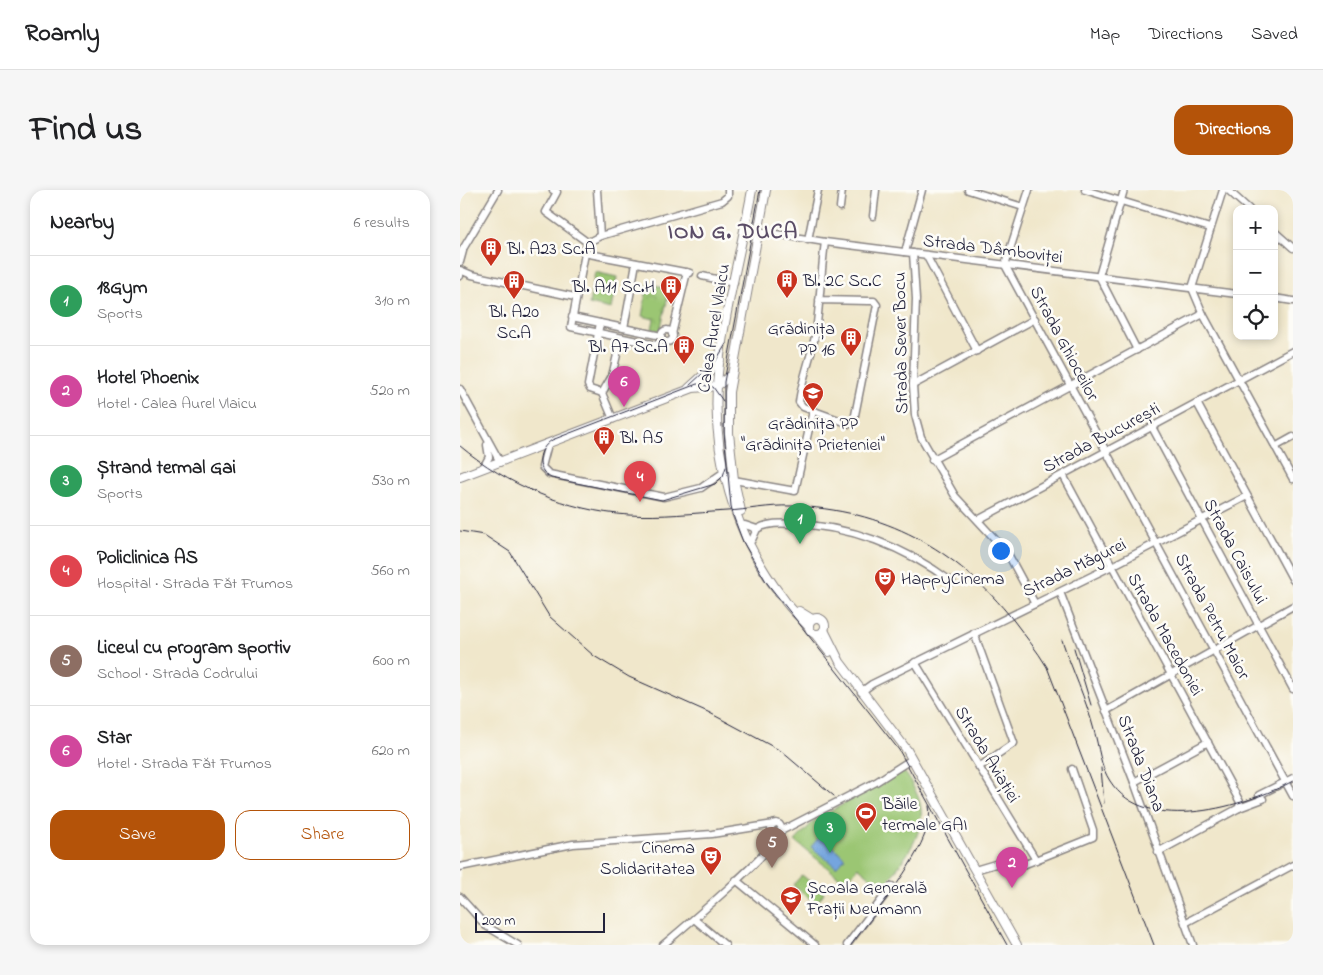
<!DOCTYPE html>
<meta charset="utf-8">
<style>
body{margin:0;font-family:"Indie Flower",sans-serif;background:#f6f6f6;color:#202124}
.controls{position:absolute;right:15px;top:15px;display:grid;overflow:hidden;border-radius:10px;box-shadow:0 2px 8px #0003}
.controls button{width:45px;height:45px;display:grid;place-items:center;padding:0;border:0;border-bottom:1px solid #e0e0e0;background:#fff;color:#202124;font:25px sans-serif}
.scale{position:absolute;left:15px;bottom:12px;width:130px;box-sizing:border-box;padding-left:5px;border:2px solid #22223b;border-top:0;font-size:14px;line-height:18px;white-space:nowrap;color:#22223b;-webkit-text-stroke:4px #fdfcf7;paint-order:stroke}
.you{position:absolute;left:540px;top:360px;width:18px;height:18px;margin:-12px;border:4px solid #fff;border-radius:50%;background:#1a73e8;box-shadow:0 0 0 8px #1a73e833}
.badge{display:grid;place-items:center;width:32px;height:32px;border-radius:50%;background:#b45309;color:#fff;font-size:16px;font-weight:700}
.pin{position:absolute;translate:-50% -41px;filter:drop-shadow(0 1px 2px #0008)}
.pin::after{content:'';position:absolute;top:26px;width:18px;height:15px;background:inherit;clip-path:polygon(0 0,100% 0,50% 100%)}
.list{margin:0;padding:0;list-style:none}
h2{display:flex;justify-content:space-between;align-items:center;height:65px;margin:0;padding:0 20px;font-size:21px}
h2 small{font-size:16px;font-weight:400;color:#757577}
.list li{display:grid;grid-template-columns:32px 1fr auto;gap:15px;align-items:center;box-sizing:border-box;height:90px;padding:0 20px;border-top:1px solid #e0e0e0}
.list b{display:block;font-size:19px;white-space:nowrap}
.list p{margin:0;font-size:16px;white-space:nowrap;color:#757577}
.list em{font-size:16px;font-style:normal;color:#757577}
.actions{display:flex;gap:10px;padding:15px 20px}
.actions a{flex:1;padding:11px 0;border:1px solid #b45309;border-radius:15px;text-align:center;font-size:18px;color:#b45309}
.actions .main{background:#b45309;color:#fff}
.icon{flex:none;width:28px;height:28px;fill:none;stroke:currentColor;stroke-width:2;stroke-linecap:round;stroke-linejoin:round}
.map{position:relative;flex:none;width:833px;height:755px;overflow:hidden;border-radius:15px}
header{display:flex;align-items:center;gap:30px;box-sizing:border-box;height:70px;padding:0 25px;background:#fff;border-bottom:1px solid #e0e0e0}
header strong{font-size:24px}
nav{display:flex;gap:28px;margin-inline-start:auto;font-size:18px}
.intro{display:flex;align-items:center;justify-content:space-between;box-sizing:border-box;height:120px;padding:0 30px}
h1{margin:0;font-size:35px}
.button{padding:12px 22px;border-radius:15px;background:#b45309;color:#fff;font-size:18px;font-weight:700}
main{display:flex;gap:30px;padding:0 30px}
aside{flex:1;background:#fff;border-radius:15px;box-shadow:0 2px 8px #0003}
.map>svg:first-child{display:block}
</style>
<header>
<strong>Roamly</strong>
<nav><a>Map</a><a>Directions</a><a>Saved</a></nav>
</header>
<div class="intro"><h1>Find us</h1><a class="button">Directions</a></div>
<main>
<aside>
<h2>Nearby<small>6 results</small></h2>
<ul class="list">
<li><span class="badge" style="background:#2e9e5b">1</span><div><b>18Gym</b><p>Sports</p></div><em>310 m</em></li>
<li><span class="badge" style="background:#d1479c">2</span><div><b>Hotel Phoenix</b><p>Hotel · Calea Aurel Vlaicu</p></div><em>520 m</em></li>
<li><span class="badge" style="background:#2e9e5b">3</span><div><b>Ștrand termal Gai</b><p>Sports</p></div><em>530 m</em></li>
<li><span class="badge" style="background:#e0444e">4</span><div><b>Policlinica AS</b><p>Hospital · Strada Făt Frumos</p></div><em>560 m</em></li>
<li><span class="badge" style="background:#8d6e63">5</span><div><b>Liceul cu program sportiv</b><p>School · Strada Codrului</p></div><em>600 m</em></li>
<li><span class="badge" style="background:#d1479c">6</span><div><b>Star</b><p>Hotel · Strada Făt Frumos</p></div><em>620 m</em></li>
</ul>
<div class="actions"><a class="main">Save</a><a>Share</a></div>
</aside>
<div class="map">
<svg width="833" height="755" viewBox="0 0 833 755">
<defs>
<pattern id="park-crowns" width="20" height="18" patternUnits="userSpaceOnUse" patternTransform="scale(1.25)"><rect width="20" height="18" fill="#9bc673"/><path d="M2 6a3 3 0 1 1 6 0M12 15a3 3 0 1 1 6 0" fill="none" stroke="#85aa64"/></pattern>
<pattern id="water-ripples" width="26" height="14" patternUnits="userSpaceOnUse" patternTransform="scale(1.25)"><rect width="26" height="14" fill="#74a5de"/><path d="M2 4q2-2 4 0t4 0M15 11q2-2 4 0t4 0" fill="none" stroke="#5f86b5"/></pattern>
</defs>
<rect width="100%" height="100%" fill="#fdfcf7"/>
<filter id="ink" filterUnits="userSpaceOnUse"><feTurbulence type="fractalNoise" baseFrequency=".02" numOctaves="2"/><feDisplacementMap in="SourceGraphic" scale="10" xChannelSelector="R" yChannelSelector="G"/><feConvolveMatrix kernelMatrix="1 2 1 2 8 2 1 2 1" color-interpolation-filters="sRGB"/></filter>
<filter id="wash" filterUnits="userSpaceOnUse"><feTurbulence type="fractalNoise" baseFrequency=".0096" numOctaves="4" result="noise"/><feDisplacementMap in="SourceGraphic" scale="20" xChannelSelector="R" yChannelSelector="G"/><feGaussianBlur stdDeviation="1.12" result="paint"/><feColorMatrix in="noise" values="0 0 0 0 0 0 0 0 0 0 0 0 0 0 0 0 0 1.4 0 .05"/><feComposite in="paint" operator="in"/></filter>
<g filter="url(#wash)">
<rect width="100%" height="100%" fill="#f0e7cb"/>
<g fill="#9bc673" stroke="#5e7457">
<path d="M442,581C448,584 451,593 455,600C475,637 443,669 423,698L398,677L386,693L335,651L355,630Z"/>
<path d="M342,685L364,703L356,714L333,695Z"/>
</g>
<g fill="url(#park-crowns)" stroke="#5e7457">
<path d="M135,82L157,87L151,119L129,114Z"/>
<path d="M188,94L210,98L200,141L192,139L194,129L182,126Z"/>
</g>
<path fill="url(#water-ripples)" stroke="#4b648c" d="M361,645L385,668L376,677L351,657Z"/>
</g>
<g filter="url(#ink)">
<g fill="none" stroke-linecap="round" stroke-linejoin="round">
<g stroke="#898483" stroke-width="9">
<g id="minor">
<path d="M93,0L97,2L86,22L127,52"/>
<path d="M137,0L140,46"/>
<path d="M508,0L563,17"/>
<path d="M569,0L545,75L833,606"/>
<path d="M625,0L750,38"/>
<path d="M664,0L639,86L677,160"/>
<path d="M763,0L732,98L743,124L833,289"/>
<path d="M768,0L789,19"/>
<path d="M380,17L382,0"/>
<path d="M413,26L416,0"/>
<path d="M285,39L365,52L777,104"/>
<path d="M814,41L833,58"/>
<path d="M348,50L358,0"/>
<path d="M445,62L462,0"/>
<path d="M124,63L230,83"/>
<path d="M453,63L456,109L453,195L455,225L461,247L495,306L547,362L575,414"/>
<path d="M0,64L38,0"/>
<path d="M466,65L517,161"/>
<path d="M0,72L3,61"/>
<path d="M0,86V80L12,85L115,107"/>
<path d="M242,86L274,93"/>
<path d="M814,108L833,111"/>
<path d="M359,110L409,111H414L417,115L394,230L390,234L343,217L339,212C342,188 352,165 356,141C360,112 361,82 365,52"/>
<path d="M112,127L201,146"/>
<path d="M140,133L128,195L130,199L142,203"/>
<path d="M164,138L176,73"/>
<circle cx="207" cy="146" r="6"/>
<path d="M212,144L227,82"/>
<path d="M203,151L196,155L111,137L127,53L140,46L262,11L268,6V0"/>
<path d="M453,195L575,129"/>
<path d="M0,199L40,272"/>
<path d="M142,203L152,186L161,148"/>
<path d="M142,203L153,229"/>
<path d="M737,213L833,390"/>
<path d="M692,237L833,499"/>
<path d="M88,254L82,277L89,284L204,307L241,298L264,282"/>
<path d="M815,257L833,247"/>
<path d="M472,270L743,124"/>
<path d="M23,278L29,267L27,255"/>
<path d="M603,285L780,612L779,618"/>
<path d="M274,290L335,301L353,221"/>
<path d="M518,330L833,161"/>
<path d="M285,335L297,339"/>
<path d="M292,350L297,339C307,333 319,333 331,334C389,335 445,357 492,392"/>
<path d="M600,402L674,592L733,755"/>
<path d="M514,443L554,553L519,577"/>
<path d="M455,472L576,670"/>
<path d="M401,502L412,494L648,378L787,306"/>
<path d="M646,521L833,416"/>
<path d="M674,592L748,552"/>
<path d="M799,605L833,588"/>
<circle cx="316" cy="638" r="5"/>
<path d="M321,641L416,592L452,569"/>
<path d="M698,662L779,618L803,609"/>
<path d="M0,677L113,654L252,644L314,634"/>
<path d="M515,680L542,672L563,675L633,647V640L612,579"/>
<path d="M276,690L355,755"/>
<path d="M0,707L26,736L58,755"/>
<path d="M234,729L265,755"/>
<path d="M725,733L833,675"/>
<path d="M203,755C221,740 317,659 320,642"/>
<path d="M387,755L432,696"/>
</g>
</g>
<g stroke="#898483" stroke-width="10">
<g id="major">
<path d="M292,0C281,61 264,122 258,183C250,263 274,345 323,408C330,419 340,427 348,436"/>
<path d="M229,198L260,170"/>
<path d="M0,287L233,198L257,196L271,185"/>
<path d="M281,321L274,290L269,243V202L306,0"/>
<path d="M339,421L352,429"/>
<circle cx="357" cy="436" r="8"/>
<path d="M364,440L380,472L447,560L557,755"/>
<path d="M355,444L369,462"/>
</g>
</g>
<use href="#minor" stroke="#fff" stroke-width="6"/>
<use href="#major" stroke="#fff" stroke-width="8"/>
<g stroke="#22223b" stroke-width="1">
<path d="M300,0L264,192V242L271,316L274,328L283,352L307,393L439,560L547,755"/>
<path d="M230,195L255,172L266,154"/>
<path d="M263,211L253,197L237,194L92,250C77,260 75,279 91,288L202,310L255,294L263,286L266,277"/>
<path d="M391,755C412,726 477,652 469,616"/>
</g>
<g stroke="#22223b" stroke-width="1">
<path d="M0,256C47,295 107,321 169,325C201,327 234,323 267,321C288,320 309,315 331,316C424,319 496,358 554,431C565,446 577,460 587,477L694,755"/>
<path d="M0,341L24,345L50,362L89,426L134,466L169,487L248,522L321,561L374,606"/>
<path d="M602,450C612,480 626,509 634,540C639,557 640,576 650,591C686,647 786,616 833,591"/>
<path d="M614,458L631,515"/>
<path d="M641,578L644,613"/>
</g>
</g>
</g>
<defs>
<g id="building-pin" transform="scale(1.125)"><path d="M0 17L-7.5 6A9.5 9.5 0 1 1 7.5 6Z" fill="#c8321e" stroke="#fdfcf7"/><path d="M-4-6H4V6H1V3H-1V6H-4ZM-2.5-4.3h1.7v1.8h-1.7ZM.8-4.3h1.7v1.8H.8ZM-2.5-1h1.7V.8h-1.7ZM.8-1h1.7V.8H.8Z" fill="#fff"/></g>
<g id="school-pin" transform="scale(1.125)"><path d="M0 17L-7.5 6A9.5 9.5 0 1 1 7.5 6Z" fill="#c8321e" stroke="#fdfcf7"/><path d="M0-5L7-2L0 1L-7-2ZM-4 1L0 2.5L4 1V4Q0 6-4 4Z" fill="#fff"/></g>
<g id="theatre-pin" transform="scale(1.125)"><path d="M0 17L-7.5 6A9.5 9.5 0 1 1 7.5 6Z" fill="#c8321e" stroke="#fdfcf7"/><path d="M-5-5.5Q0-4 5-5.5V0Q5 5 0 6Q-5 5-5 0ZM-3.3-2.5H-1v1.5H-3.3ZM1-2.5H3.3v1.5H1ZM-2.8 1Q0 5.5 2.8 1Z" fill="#fff"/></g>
<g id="stadium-pin" transform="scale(1.125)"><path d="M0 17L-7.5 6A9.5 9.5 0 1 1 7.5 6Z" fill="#c8321e" stroke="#fdfcf7"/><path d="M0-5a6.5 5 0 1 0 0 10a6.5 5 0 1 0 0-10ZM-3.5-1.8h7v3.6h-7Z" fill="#fff"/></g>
</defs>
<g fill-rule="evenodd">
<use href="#building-pin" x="31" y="58"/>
<use href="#building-pin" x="327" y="90"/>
<use href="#building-pin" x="54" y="91"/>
<use href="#building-pin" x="211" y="96"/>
<use href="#building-pin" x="391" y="148"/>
<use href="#building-pin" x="224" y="156"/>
<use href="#school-pin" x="353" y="203"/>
<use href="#building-pin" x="144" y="247"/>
<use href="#theatre-pin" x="425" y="388"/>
<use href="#stadium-pin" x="406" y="623"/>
<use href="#theatre-pin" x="251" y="667"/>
<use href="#school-pin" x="331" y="707"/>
</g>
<g text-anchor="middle" stroke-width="5" stroke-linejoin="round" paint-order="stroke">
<g font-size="18" fill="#22223b" stroke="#fdfcf7" text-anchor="start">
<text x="47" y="64">Bl. A23 Sc.A</text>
<text x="343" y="96">Bl. 2C Sc.C</text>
<text x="195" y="102" text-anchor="end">Bl. A11 Sc.H</text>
<text x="54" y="127" text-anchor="middle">Bl. A20<tspan x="54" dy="21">Sc.A</tspan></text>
<text x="375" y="144" text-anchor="end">Grădinița<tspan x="375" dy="21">PP 16</tspan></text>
<text x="208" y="162" text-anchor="end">Bl. A7 Sc.A</text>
<text x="353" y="239" text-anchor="middle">Grădinița PP<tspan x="353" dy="21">"Grădinița Prieteniei"</tspan></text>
<text x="160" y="253">Bl. A5</text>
<text x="441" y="394">HappyCinema</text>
<text x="422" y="619">Băile<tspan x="422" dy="21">termale GAI</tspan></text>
<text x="235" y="663" text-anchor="end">Cinema<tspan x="235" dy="21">Solidaritatea</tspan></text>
<text x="347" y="703">Școala Generală<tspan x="347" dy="21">Frații Neumann</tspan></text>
</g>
<g font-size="18" fill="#22223b" stroke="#fdfcf7">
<text transform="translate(533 58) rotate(7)" y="6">Strada Dâmboviței</text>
<text transform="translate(253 138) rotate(-81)" y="6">Calea Aurel Vlaicu</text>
<text transform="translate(440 153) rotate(-91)" y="6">Strada Sever Bocu</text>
<text transform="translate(605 153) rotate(62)" y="6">Strada Ghioceilor</text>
<text transform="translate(641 247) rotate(-28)" y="6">Strada București</text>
<text transform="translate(776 361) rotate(62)" y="6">Strada Caisului</text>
<text transform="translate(614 377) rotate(-26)" y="6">Strada Măgurei</text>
<text transform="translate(753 426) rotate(62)" y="6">Strada Petru Maior</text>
<text transform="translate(706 444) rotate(61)" y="6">Strada Macedoniei</text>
<text transform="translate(528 564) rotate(59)" y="6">Strada Aviației</text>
<text transform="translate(682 573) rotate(69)" y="6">Strada Diana</text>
</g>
<g font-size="22" font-weight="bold" letter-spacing="1" fill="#5b4d67" stroke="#fdfcf7">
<text x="273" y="48">ION G. DUCA</text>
</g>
</g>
</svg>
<div class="controls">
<button>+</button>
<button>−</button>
<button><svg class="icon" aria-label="locate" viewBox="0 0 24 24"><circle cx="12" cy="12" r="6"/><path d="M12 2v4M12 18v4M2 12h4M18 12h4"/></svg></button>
</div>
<div class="scale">200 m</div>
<div class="you"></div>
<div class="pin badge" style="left:340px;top:354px;background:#2e9e5b">1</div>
<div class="pin badge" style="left:552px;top:698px;background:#d1479c">2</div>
<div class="pin badge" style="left:370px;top:663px;background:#2e9e5b">3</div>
<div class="pin badge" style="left:180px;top:312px;background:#e0444e">4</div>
<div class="pin badge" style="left:312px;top:678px;background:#8d6e63">5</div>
<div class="pin badge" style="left:164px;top:217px;background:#d1479c">6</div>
</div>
</main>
